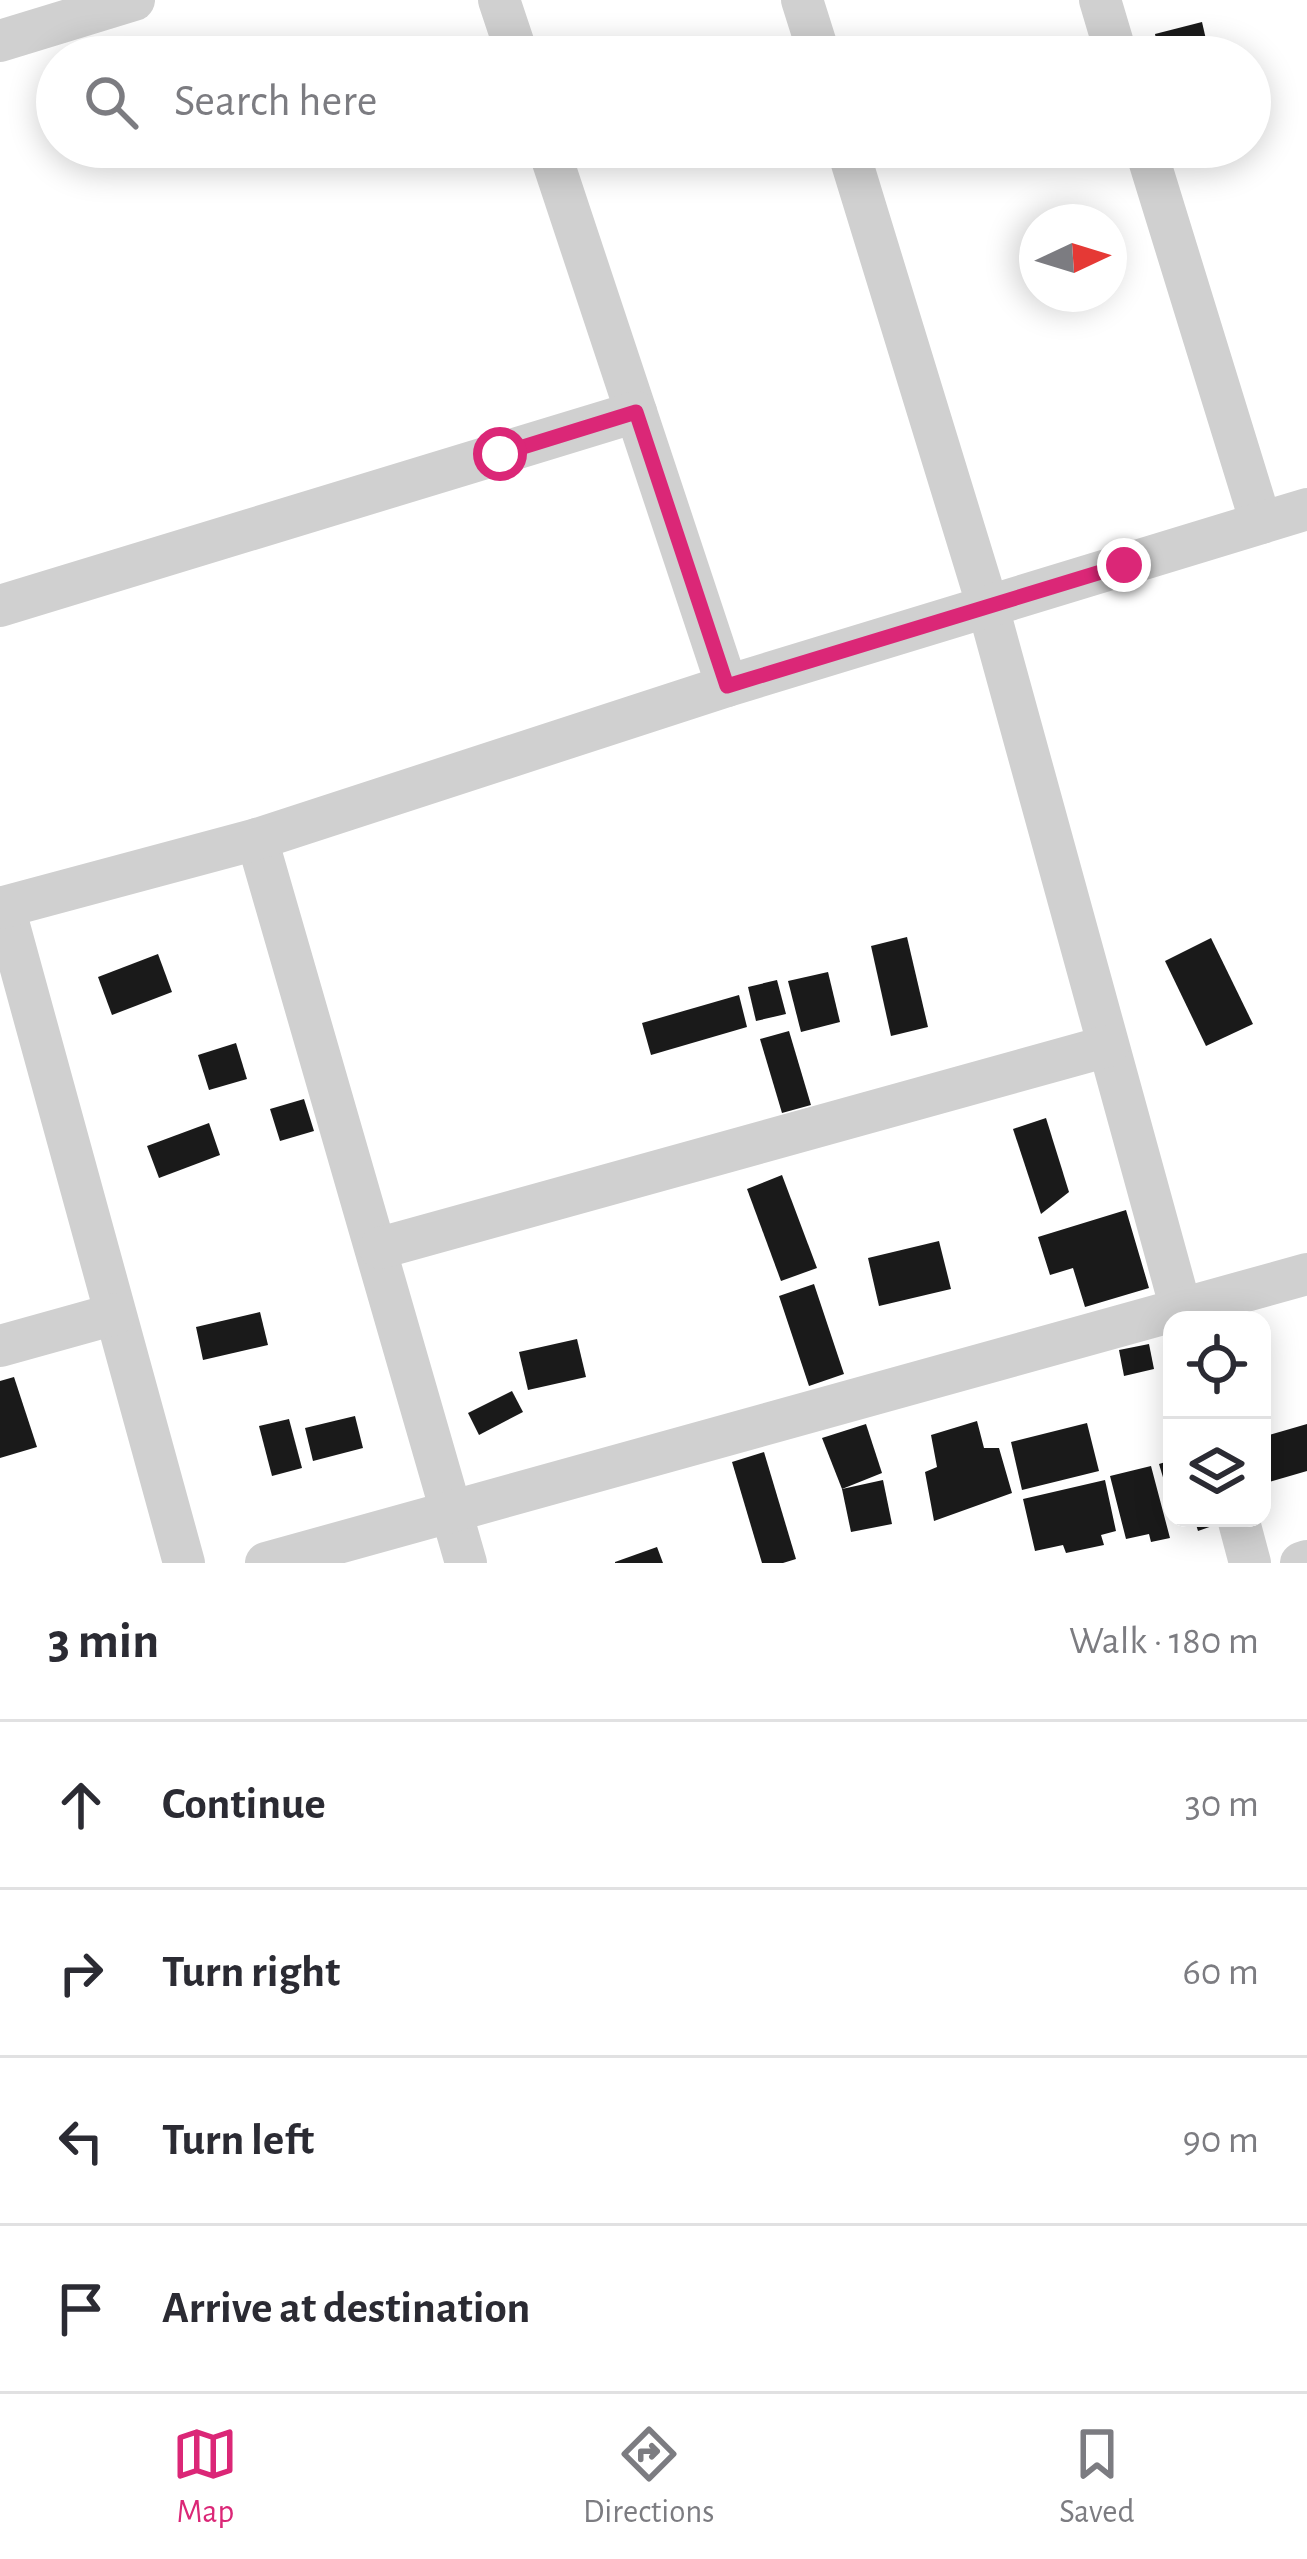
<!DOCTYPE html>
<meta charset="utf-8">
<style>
body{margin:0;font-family:"Alegreya Sans",sans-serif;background:#f7f7f7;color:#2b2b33}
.controls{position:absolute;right:36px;bottom:36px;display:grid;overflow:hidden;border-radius:24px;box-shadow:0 6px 30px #0003}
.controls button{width:108px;height:108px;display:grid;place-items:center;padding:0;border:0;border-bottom:3px solid #e1e1e2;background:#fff;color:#2b2b33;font:60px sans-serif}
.compass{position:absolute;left:1019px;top:204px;width:108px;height:108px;border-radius:50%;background:#fff;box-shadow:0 6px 30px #0003;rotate:86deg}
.stop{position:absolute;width:36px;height:36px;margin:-27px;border:9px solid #db2777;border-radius:50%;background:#fff}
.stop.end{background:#db2777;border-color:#fff;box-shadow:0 3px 12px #0008}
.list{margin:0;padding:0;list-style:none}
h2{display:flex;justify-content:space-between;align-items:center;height:156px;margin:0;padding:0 48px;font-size:51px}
h2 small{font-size:39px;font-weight:400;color:#7c7c81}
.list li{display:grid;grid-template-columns:78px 1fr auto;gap:36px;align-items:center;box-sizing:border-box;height:168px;padding:0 48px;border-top:3px solid #e1e1e2}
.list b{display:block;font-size:45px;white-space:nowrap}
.list em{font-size:39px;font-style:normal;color:#7c7c81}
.icon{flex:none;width:66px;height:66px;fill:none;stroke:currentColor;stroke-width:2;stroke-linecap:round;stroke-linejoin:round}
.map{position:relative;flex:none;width:1307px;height:1563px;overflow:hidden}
.search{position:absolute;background:#fff;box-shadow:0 6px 30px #0003;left:36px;right:36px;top:36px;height:132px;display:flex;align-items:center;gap:30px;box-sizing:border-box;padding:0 42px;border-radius:66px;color:#7c7c81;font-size:45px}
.sheet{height:828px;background:#fff}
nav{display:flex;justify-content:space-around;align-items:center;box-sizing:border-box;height:168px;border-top:3px solid #e1e1e2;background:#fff;font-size:33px;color:#7c7c81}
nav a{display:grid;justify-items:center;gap:6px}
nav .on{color:#db2777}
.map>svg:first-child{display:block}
</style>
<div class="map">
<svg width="1307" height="1563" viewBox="0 0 1307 1563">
<rect width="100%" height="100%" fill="#fff"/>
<g fill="#1a1a1a">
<path d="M1202,22L1210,57H1160L1155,34Z"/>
<path d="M907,937L928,1027L891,1036L871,946Z"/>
<path d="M1211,938L1253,1024L1206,1046L1165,961Z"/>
<path d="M158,954L172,992L112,1015L98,977Z"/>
<path d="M828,972L840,1022L801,1032L788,981Z"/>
<path d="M777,980L786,1014L756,1021L748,987Z"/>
<path d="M739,995L747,1027L651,1055L642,1023Z"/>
<path d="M789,1031L811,1105L782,1113L760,1039Z"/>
<path d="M236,1043L247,1079L209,1090L198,1055Z"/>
<path d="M304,1099L314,1131L280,1141L270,1109Z"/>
<path d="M1046,1118L1069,1192L1041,1214L1013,1129Z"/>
<path d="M209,1123L220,1155L159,1178L147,1146Z"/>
<path d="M782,1175L817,1268L781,1281L747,1189Z"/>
<path d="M1126,1210L1149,1288L1085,1307L1073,1268L1050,1275L1038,1237Z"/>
<path d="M939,1241L951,1289L879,1306L868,1258Z"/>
<path d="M814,1284L844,1374L809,1386L779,1296Z"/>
<path d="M260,1312L268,1345L203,1360L196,1327Z"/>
<path d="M577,1339L586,1377L528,1390L519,1352Z"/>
<path d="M1149,1344L1154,1369L1124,1376L1119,1350Z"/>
<path d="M14,1377L37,1447L0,1458V1381Z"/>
<path d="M512,1391L523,1412L479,1435L468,1413Z"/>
<path d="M355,1416L363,1448L313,1461L305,1428Z"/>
<path d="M289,1419L302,1468L272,1476L259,1426Z"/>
<path d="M977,1421L984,1448H999L1012,1493L934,1521L925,1472L937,1467L931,1435Z"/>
<path d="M1087,1423L1099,1471L1022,1490L1011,1442Z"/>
<path d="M866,1424L882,1473L842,1489L822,1438Z"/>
<path d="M1307,1424V1471L1262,1484V1437Z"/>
<path d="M764,1452L796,1559L783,1563H762L732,1462Z"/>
<path d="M1172,1460V1504H1171L1159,1464Z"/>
<path d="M1151,1466L1170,1538L1151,1542L1149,1534L1126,1539L1110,1476Z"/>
<path d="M883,1480L892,1524L851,1532L842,1489Z"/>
<path d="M1105,1480L1116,1531L1101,1535L1104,1545L1066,1553L1063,1545L1035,1551L1023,1499Z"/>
<path d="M1194,1518H1216L1218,1524L1198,1531Z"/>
<path d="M657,1547L663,1563H615V1562Z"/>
</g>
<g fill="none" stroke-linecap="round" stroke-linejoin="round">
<g stroke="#d0d0d0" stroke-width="42">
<path d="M499,0L518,57"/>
<path d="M802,0L820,57"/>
<path d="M1100,0L1117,57"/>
<path d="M0,41L134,0"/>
<path d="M548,147L727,686"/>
<path d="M847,147L988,607L1184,1320"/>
<path d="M1145,147L1261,523"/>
<path d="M0,606L636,412"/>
<path d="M257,839L466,1563"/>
<path d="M4,907L184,1563"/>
<path d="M0,908L257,839L727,686L1307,509"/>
<path d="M380,1248L1108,1046"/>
<path d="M0,1346L115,1314"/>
<path d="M1238,1518L1250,1563"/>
<path d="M266,1563L1307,1274"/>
<path d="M1301,1563L1307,1561"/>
</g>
</g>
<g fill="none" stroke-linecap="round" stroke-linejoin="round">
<path stroke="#db2777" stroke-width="15" d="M500,454L636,412L727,686L1124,565"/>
</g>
</svg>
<div class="controls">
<button><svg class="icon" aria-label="locate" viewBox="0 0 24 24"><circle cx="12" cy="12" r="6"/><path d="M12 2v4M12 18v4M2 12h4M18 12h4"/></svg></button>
<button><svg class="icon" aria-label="layers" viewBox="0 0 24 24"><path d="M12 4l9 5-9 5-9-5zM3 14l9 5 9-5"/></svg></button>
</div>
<svg class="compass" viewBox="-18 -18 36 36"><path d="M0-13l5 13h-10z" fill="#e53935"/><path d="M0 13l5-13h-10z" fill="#7c7c81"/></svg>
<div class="stop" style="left:500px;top:454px"></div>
<div class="stop end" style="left:1124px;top:565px"></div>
<div class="search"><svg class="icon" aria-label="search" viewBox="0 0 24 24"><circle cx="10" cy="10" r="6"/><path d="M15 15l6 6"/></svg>Search here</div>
</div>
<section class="sheet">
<h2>3 min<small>Walk · 180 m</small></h2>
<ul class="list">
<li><svg class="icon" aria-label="ahead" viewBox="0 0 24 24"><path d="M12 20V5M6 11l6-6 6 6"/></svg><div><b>Continue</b></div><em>30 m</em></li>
<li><svg class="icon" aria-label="right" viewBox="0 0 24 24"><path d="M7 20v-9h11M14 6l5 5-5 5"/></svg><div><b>Turn right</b></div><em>60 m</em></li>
<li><svg class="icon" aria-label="left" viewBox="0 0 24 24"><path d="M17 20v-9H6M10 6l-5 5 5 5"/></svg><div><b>Turn left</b></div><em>90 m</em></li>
<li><svg class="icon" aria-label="arrive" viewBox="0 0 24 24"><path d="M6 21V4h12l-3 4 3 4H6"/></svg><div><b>Arrive at destination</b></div></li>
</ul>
</section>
<nav>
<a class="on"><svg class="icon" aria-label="map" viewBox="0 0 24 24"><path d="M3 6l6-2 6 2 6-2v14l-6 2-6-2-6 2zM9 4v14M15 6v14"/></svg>Map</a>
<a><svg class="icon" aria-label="directions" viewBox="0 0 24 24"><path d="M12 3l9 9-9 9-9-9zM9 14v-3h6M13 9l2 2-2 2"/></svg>Directions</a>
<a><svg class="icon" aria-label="saved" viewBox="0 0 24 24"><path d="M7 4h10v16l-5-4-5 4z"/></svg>Saved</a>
</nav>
